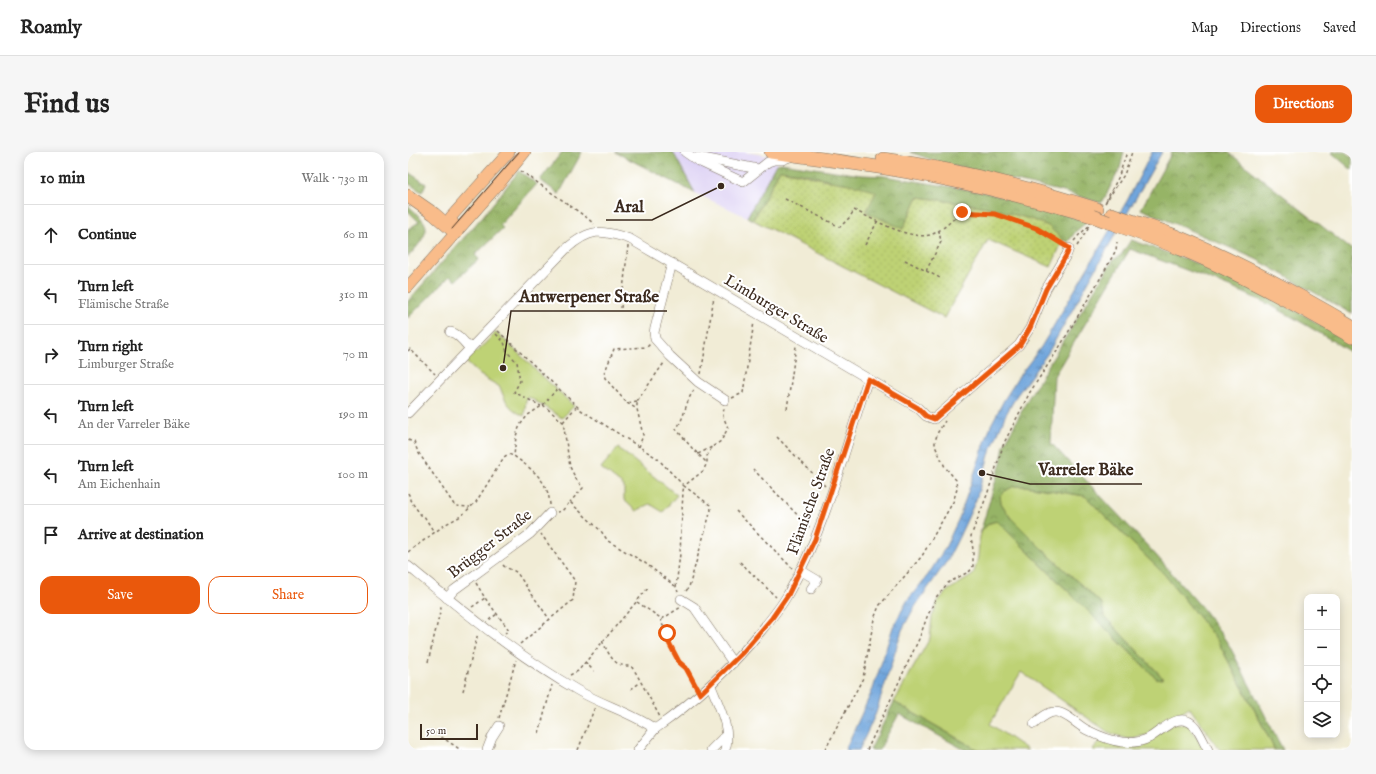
<!DOCTYPE html>
<meta charset="utf-8">
<style>
body{margin:0;font-family:"IM FELL English",serif;background:#f6f6f6;color:#222}
.controls{position:absolute;right:12px;bottom:12px;display:grid;overflow:hidden;border-radius:8px;box-shadow:0 2px 10px #0003}
.controls button{width:36px;height:36px;display:grid;place-items:center;padding:0;border:0;border-bottom:1px solid #e0e0e0;background:#fff;color:#222;font:20px sans-serif}
.scale{position:absolute;left:12px;bottom:10px;width:58px;box-sizing:border-box;padding-left:4px;border:2px solid #3b2a1e;border-top:0;font-size:11px;line-height:14px;white-space:nowrap;color:#3b2a1e;-webkit-text-stroke:3px #fff;paint-order:stroke}
.stop{position:absolute;width:12px;height:12px;margin:-9px;border:3px solid #ea580c;border-radius:50%;background:#fff}
.stop.end{background:#ea580c;border-color:#fff;box-shadow:0 1px 4px #0008}
.list{margin:0;padding:0;list-style:none}
h2{display:flex;justify-content:space-between;align-items:center;height:52px;margin:0;padding:0 16px;font-size:17px}
h2 small{font-size:13px;font-weight:400;color:#767676}
.list li{display:grid;grid-template-columns:26px 1fr auto;gap:12px;align-items:center;box-sizing:border-box;height:60px;padding:0 16px;border-top:1px solid #e0e0e0}
.list b{display:block;font-size:15px;white-space:nowrap}
.list p{margin:0;font-size:13px;white-space:nowrap;color:#767676}
.list em{font-size:13px;font-style:normal;color:#767676}
.actions{display:flex;gap:8px;padding:12px 16px}
.actions a{flex:1;padding:9px 0;border:1px solid #ea580c;border-radius:12px;text-align:center;font-size:14px;color:#ea580c}
.actions .main{background:#ea580c;color:#fff}
.icon{flex:none;width:22px;height:22px;fill:none;stroke:currentColor;stroke-width:2;stroke-linecap:round;stroke-linejoin:round}
.map{position:relative;flex:none;width:944px;height:598px;overflow:hidden;border-radius:12px}
header{display:flex;align-items:center;gap:24px;box-sizing:border-box;height:56px;padding:0 20px;background:#fff;border-bottom:1px solid #e0e0e0}
header strong{font-size:19px}
nav{display:flex;gap:22px;margin-inline-start:auto;font-size:14px}
.intro{display:flex;align-items:center;justify-content:space-between;box-sizing:border-box;height:96px;padding:0 24px}
h1{margin:0;font-size:28px}
.button{padding:10px 18px;border-radius:12px;background:#ea580c;color:#fff;font-size:14px;font-weight:700}
main{display:flex;gap:24px;padding:0 24px}
aside{flex:1;background:#fff;border-radius:12px;box-shadow:0 2px 10px #0003}
.map>svg:first-child{display:block}
</style>
<header>
<strong>Roamly</strong>
<nav><a>Map</a><a>Directions</a><a>Saved</a></nav>
</header>
<div class="intro"><h1>Find us</h1><a class="button">Directions</a></div>
<main>
<aside>
<h2>10 min<small>Walk · 730 m</small></h2>
<ul class="list">
<li><svg class="icon" aria-label="ahead" viewBox="0 0 24 24"><path d="M12 20V5M6 11l6-6 6 6"/></svg><div><b>Continue</b></div><em>60 m</em></li>
<li><svg class="icon" aria-label="left" viewBox="0 0 24 24"><path d="M17 20v-9H6M10 6l-5 5 5 5"/></svg><div><b>Turn left</b><p>Flämische Straße</p></div><em>310 m</em></li>
<li><svg class="icon" aria-label="right" viewBox="0 0 24 24"><path d="M7 20v-9h11M14 6l5 5-5 5"/></svg><div><b>Turn right</b><p>Limburger Straße</p></div><em>70 m</em></li>
<li><svg class="icon" aria-label="left" viewBox="0 0 24 24"><path d="M17 20v-9H6M10 6l-5 5 5 5"/></svg><div><b>Turn left</b><p>An der Varreler Bäke</p></div><em>190 m</em></li>
<li><svg class="icon" aria-label="left" viewBox="0 0 24 24"><path d="M17 20v-9H6M10 6l-5 5 5 5"/></svg><div><b>Turn left</b><p>Am Eichenhain</p></div><em>100 m</em></li>
<li><svg class="icon" aria-label="arrive" viewBox="0 0 24 24"><path d="M6 21V4h12l-3 4 3 4H6"/></svg><div><b>Arrive at destination</b></div></li>
</ul>
<div class="actions"><a class="main">Save</a><a>Share</a></div>
</aside>
<div class="map">
<svg width="944" height="598" viewBox="0 0 944 598">
<defs>
<pattern id="forest-crowns" width="20" height="18" patternUnits="userSpaceOnUse"><rect width="20" height="18" fill="#96b466"/><path d="M2 6a3 3 0 1 1 6 0M12 15a3 3 0 1 1 6 0" fill="none" stroke="#7c9353"/></pattern>
<pattern id="garden-dots" width="8" height="8" patternUnits="userSpaceOnUse"><rect width="8" height="8" fill="#bed275"/><path d="M2 2h.1M6 6h.1" fill="none" stroke="#a4b465" stroke-width="1.8" stroke-linecap="round"/></pattern>
<pattern id="water-ripples" width="26" height="14" patternUnits="userSpaceOnUse"><rect width="26" height="14" fill="#6fa5dc"/><path d="M2 4q2-2 4 0t4 0M15 11q2-2 4 0t4 0" fill="none" stroke="#5c87b2"/></pattern>
</defs>
<rect width="100%" height="100%" fill="#fff"/>
<filter id="ink" filterUnits="userSpaceOnUse"><feTurbulence type="fractalNoise" baseFrequency=".025" numOctaves="2"/><feDisplacementMap in="SourceGraphic" scale="8" xChannelSelector="R" yChannelSelector="G"/><feConvolveMatrix kernelMatrix="1 2 1 2 8 2 1 2 1" color-interpolation-filters="sRGB"/></filter>
<filter id="wash" filterUnits="userSpaceOnUse"><feTurbulence type="fractalNoise" baseFrequency=".012" numOctaves="4" result="noise"/><feDisplacementMap in="SourceGraphic" scale="16" xChannelSelector="R" yChannelSelector="G"/><feGaussianBlur stdDeviation="0.9" result="paint"/><feColorMatrix in="noise" values="0 0 0 0 0 0 0 0 0 0 0 0 0 0 0 0 0 1.4 0 .05"/><feComposite in="paint" operator="in"/></filter>
<g filter="url(#wash)">
<rect width="100%" height="100%" fill="#f1ecd6"/>
<path fill="#dfd4f5" d="M265,0H336L371,5L366,18L339,65L287,41Z"/>
<g fill="#bed275" stroke="#7c7e4a">
<path d="M88,180L166,254L154,266L121,245L118,249L116,264C101,257 97,249 92,235L72,223L57,209L67,199L69,200Z"/>
<path d="M210,296L269,343L255,360L242,352L228,359L216,348V334L193,316Z"/>
<path d="M606,334H618L677,344L757,423L809,488L846,557L867,598H812L781,555L751,576L739,583L719,587L700,580L613,520L582,572L620,598H570L486,550L522,486L524,465L530,449L539,439L565,423C567,417 569,411 570,404C572,388 569,373 589,369L748,526L754,527V525L696,464L694,452L633,396L602,365L593,351L592,344L597,339Z"/>
<path d="M768,571L781,573L797,598H684L694,587L726,594Z"/>
</g>
<g fill="url(#forest-crowns)" stroke="#686f42">
<path d="M154,0H174L151,42L132,28Z"/>
<path d="M207,0H265L287,41Z"/>
<path d="M502,0H716L712,16L695,49L693,51L656,40L536,12Z"/>
<path d="M764,0H820L944,98V162L848,107L733,57Z"/>
<path d="M923,0H937L944,5V18Z"/>
<path d="M373,11L453,23L476,24L575,40L640,57L679,70L668,79L660,90L655,88L640,74L625,68L579,55L510,45L495,77L458,60L422,28L393,21L372,18L345,68L339,65L368,12Z"/>
<path d="M111,19L129,32L92,73L95,76L67,103L71,107L47,129L42,124L0,166V149L75,64Z"/>
<path d="M0,20L18,32L14,40L0,31Z"/>
<path d="M0,53C5,59 17,67 18,75C19,85 6,98 0,105V77L11,70L0,59Z"/>
<path d="M723,88L800,115L898,164L944,192V201C915,183 886,165 856,150C813,130 767,114 722,97L646,224L643,291L747,402L795,457L821,493L875,598H867L846,557L809,488L757,423L677,344L618,334H606L597,339L592,344L593,351L602,365L633,396L694,452L696,464L754,525V527L748,526L589,369L581,371L572,381L593,311L596,293L621,245L705,108L713,103Z"/>
<path d="M486,550L570,598H557L491,562L471,598H462Z"/>
</g>
<path fill="url(#garden-dots)" stroke="#7c7e4a" d="M372,18C389,21 406,25 423,29C439,32 453,33 468,40L458,60L495,77L510,45L579,55L625,68L640,74L655,88L643,115L580,88L536,166L345,68Z"/>
<path fill="url(#water-ripples)" stroke="#55687d" d="M744,0H754L640,201L609,243L597,264L581,303L568,348L551,385L539,409L506,456L494,478L468,561L451,598H437L465,537L485,475L499,449L520,423L537,396L551,366L583,273L596,248L611,224L633,195L645,175L720,47Z"/>
</g>
<g filter="url(#ink)">
<g fill="none" stroke-linecap="round" stroke-linejoin="round">
<g stroke="#7b6e5e" stroke-width="10">
<g id="minor">
<path d="M277,0L290,9L335,30L360,10L366,8H374L384,4"/>
<path d="M290,5L350,17"/>
<path d="M264,111L246,180L247,187L262,204L290,230L317,248"/>
<path d="M42,180C50,181 57,191 62,197"/>
<path d="M0,261L158,97C182,76 193,77 222,87L510,256L518,264L526,267L611,193L622,176L638,137L659,102L661,96"/>
<path d="M0,414C54,458 108,503 169,538C194,553 223,560 247,577C287,549 322,517 353,479C363,467 373,455 380,442C418,376 436,299 460,227"/>
<path d="M392,418L409,428L403,437"/>
<path d="M39,446L46,438L122,382L142,361"/>
<path d="M273,447L286,455L325,511"/>
<path d="M303,534C310,552 324,578 317,598"/>
<path d="M626,572C632,567 639,560 647,560C658,560 669,573 679,578C689,583 703,589 714,590C723,591 733,590 741,586C755,578 773,556 788,576C793,583 796,591 800,598"/>
<path d="M79,598L84,585L91,574"/>
<path d="M230,598L247,577"/>
<path d="M303,598L318,583"/>
</g>
</g>
<g stroke="#7b6e5e" stroke-width="12">
<g id="major">
<path d="M48,81L43,65L101,0"/>
<path d="M0,135L95,27L117,0"/>
</g>
</g>
<g stroke="#7b6e5e" stroke-width="14">
<g id="highway">
<path d="M363,0C401,5 439,10 477,16C547,27 616,44 684,64"/>
<path d="M475,7C548,17 619,35 689,57"/>
<path d="M0,44L26,62L48,81"/>
<path d="M704,62C726,70 748,76 770,85C831,110 888,141 944,174"/>
<path d="M700,70C729,80 757,90 785,102C840,126 892,155 944,185"/>
</g>
</g>
<g stroke="#7b6e5e" stroke-width="1.5" stroke-dasharray="3 3" stroke-linecap="butt">
<path d="M113,19L178,65L186,72"/>
<path d="M377,47L432,75L442,65L446,58C465,67 507,92 527,81C537,76 545,67 554,60L587,62L628,76L654,92"/>
<path d="M698,49L710,26L719,0"/>
<path d="M697,51L716,23L724,0"/>
<path d="M666,89L671,83L682,73"/>
<path d="M457,93L469,70"/>
<path d="M669,94L682,74"/>
<path d="M497,108L534,127"/>
<path d="M518,119L533,90L531,79"/>
<path d="M213,156L220,94"/>
<path d="M90,179L173,258L249,306L276,334L275,339L272,402L268,435L270,440"/>
<path d="M88,182L96,190L99,200L109,210L112,229L106,240L133,254"/>
<path d="M0,199L2,197L27,222"/>
<path d="M293,222L306,145"/>
<path d="M286,238C277,250 277,266 268,277L284,296L299,311"/>
<path d="M324,246L335,241L346,170"/>
<path d="M229,249L219,251L197,226L196,222L206,197L239,195L242,192"/>
<path d="M219,251L229,257"/>
<path d="M135,253L155,270L162,315L168,327L175,336L162,350"/>
<path d="M379,257L388,194"/>
<path d="M155,270L168,255"/>
<path d="M369,285L417,334"/>
<path d="M0,288L6,290L10,300L47,354L62,355"/>
<path d="M231,295L235,283L229,257V249L256,211"/>
<path d="M290,302L304,295"/>
<path d="M345,317L402,376"/>
<path d="M0,341L2,345V348L13,363L16,364L26,380"/>
<path d="M142,353C140,327 124,318 106,304L108,284L112,273L120,263L135,253L149,237"/>
<path d="M328,359L384,416"/>
<path d="M149,360L154,359L162,350L193,379L200,389L237,411L267,434"/>
<path d="M0,400L38,372L53,364L68,350L96,305L100,302L106,304"/>
<path d="M332,410L368,445"/>
<path d="M95,413C98,417 105,417 109,421L142,468"/>
<path d="M68,431L77,446L101,478L97,481"/>
<path d="M278,439L281,435L303,358L302,353L276,334L295,319L299,311V304L304,295L313,289L320,276L315,264L316,255"/>
<path d="M229,450L254,467L253,470L259,481V487L271,510L278,516L289,535"/>
<path d="M64,455L77,446"/>
<path d="M254,467L273,455"/>
<path d="M81,468L89,462"/>
<path d="M194,489C202,503 205,515 223,514L228,521L252,565"/>
<path d="M112,492L165,448L167,429L133,382"/>
<path d="M20,510L34,452"/>
<path d="M177,510L186,519"/>
<path d="M162,523L170,519L240,436"/>
<path d="M223,537L233,530"/>
<path d="M55,539L70,481"/>
<path d="M91,566L108,508"/>
<path d="M23,578L53,598"/>
<path d="M131,581L144,533"/>
<path d="M170,598L187,555"/>
<path d="M417,598L455,526L466,467L471,454L514,404L545,350L549,337L548,328L537,315L527,294V289L530,280L537,269"/>
<path d="M459,598L511,487L519,465L529,444L540,431L562,419L565,414V398L563,384L579,343L596,291L622,240L651,196L696,120L708,98L709,90"/>
</g>
<use href="#minor" stroke="#fff" stroke-width="9"/>
<use href="#major" stroke="#f9bc8a" stroke-width="11"/>
<use href="#highway" stroke="#f9bc8a" stroke-width="13"/>
<path stroke="#3b2a1e" stroke-width="1" d="M44,77L111,0"/>
<g stroke="#7b6e5e" stroke-width="14" stroke-linecap="butt">
<path id="highway-bridge" d="M684,64L700,70"/>
</g>
<use href="#highway-bridge" stroke="#f9bc8a" stroke-width="13"/>
</g>
</g>
<g fill="none" stroke-linecap="round" stroke-linejoin="round" filter="url(#ink)">
<path stroke="#ea580c" stroke-width="5" d="M259,481V487L271,510L278,516L292,542L335,500L364,466L380,443L407,387L460,227L510,256L518,264L526,267L612,193L622,176L638,137L659,102L661,96L628,76L587,62L554,60"/>
</g>
<g text-anchor="middle" stroke-width="4" stroke-linejoin="round" paint-order="stroke">
<g font-size="16" fill="#3b2a1e" stroke="#fff">
<text transform="translate(369 156) rotate(31)" y="6">Limburger Straße</text>
<text transform="translate(402 349) rotate(-70)" y="6">Flämische Straße</text>
<text transform="translate(81 391) rotate(-38)" y="6">Brügger Straße</text>
</g>
</g>
<path fill="none" stroke="#3b2a1e" stroke-width="1.5" d="M313 34L244 68H198M95 216L103 159H259M574 321L622 332H734"/>
<g fill="#3b2a1e" stroke="#fff" stroke-width="1.5">
<circle cx="313" cy="34" r="4"/>
<circle cx="95" cy="216" r="4"/>
<circle cx="574" cy="321" r="4"/>
</g>
<g font-size="17" text-anchor="middle" font-weight="bold" fill="#3b2a1e" stroke="#fff" stroke-width="4" stroke-linejoin="round" paint-order="stroke">
<text x="221" y="60">Aral</text>
<text x="181" y="150">Antwerpener Straße</text>
<text x="678" y="323">Varreler Bäke</text>
</g>
</svg>
<div class="controls">
<button>+</button>
<button>−</button>
<button><svg class="icon" aria-label="locate" viewBox="0 0 24 24"><circle cx="12" cy="12" r="6"/><path d="M12 2v4M12 18v4M2 12h4M18 12h4"/></svg></button>
<button><svg class="icon" aria-label="layers" viewBox="0 0 24 24"><path d="M12 4l9 5-9 5-9-5zM3 14l9 5 9-5"/></svg></button>
</div>
<div class="scale">50 m</div>
<div class="stop" style="left:259px;top:481px"></div>
<div class="stop end" style="left:554px;top:60px"></div>
</div>
</main>
